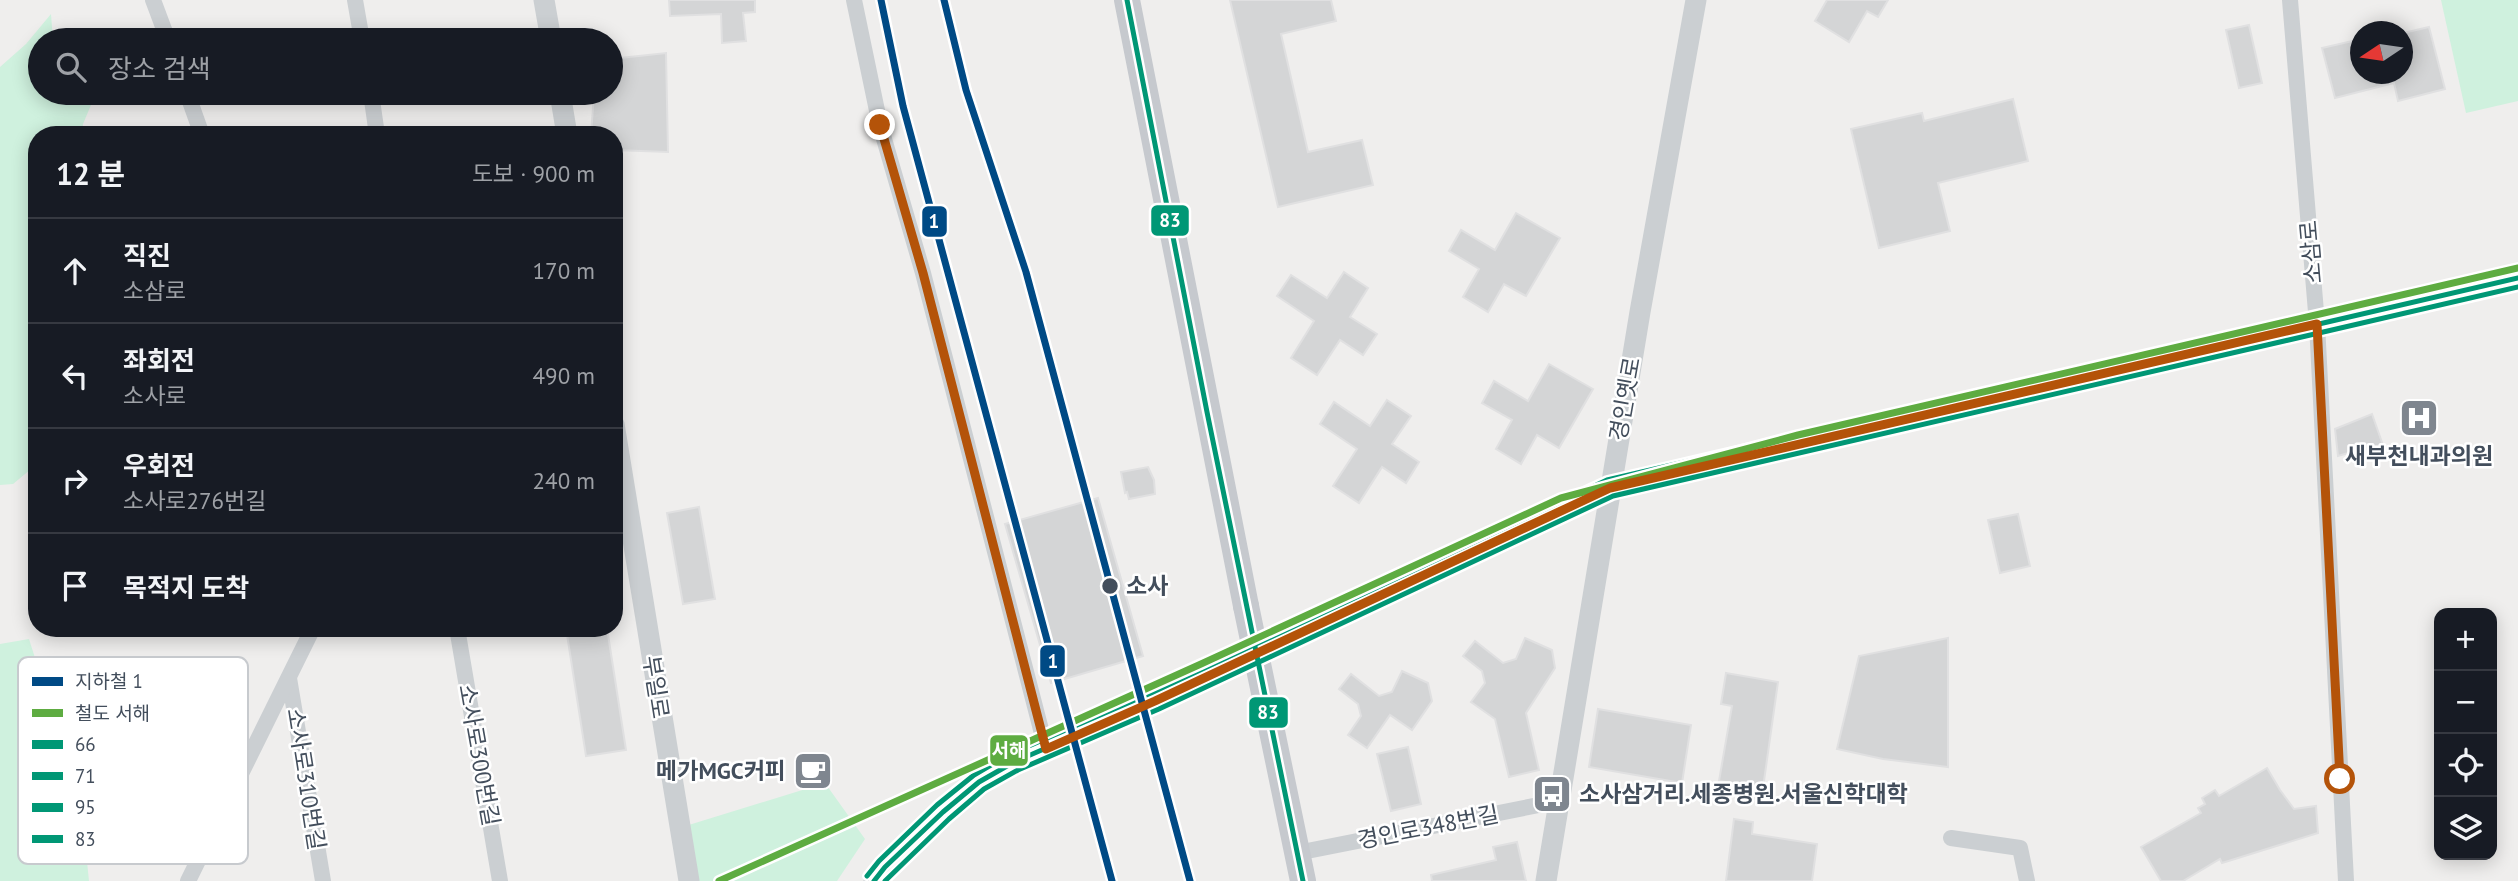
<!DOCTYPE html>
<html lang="ko">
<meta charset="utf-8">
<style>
body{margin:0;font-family:"PT Sans","Noto Sans KR",sans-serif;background:#20242c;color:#f1f3f6}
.controls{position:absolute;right:21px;bottom:21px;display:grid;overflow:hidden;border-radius:14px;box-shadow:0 4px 18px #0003}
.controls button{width:63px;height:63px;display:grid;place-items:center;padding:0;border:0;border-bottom:2px solid #363941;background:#171b24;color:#f1f3f6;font:35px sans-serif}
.compass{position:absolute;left:2350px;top:21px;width:63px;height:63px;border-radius:50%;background:#171b24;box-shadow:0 4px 18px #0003;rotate:257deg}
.stop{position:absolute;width:21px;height:21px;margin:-16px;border:5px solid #b45309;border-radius:50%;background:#fff}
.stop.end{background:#b45309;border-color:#fff;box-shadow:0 2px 7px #0008}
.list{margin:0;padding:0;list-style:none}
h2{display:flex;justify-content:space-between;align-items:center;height:91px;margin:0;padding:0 28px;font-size:30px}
h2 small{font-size:23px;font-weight:400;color:#9ea1a6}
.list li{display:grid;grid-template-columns:46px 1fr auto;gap:21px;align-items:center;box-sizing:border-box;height:105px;padding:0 28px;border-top:2px solid #363941}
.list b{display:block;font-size:26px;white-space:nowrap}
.list p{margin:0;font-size:23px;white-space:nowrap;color:#9ea1a6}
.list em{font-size:23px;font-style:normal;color:#9ea1a6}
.icon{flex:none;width:38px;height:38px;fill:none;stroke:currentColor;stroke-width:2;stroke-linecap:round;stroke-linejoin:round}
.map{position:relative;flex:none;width:2518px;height:881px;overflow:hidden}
.search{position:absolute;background:#171b24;box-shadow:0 4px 18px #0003;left:28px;top:28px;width:595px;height:77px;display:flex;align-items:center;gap:18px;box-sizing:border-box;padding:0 24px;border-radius:38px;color:#9ea1a6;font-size:26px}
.panel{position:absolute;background:#171b24;box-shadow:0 4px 18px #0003;left:28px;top:126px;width:595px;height:511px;border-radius:28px}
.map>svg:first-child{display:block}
</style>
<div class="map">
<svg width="2518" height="881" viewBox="0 0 2518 881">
<rect width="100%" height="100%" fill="#efeeed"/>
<g fill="#cff1de">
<path d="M2441,0H2518V101L2466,113Z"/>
<path d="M51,14L53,40H40V93H96L83,124L82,135H37V464L13,484L0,485V67L26,44Z"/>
<path d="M29,639L56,724L100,769L81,803L89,881H0V644Z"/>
<path d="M825,783L865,839L837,881H689L679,828Z"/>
</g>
<g fill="#d4d5d6" stroke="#e0e0e1" stroke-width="2">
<path d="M669,0H755V12L743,13L746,41L722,43L721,14L670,16Z"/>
<path d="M1230,0H1331L1336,21L1281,34L1308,152L1362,140L1373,185L1278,207Z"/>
<path d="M1827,0H1888L1878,17L1867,11L1849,42L1815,21Z"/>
<path d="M2249,25L2262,83L2239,88L2226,30Z"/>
<path d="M2429,27L2445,89L2398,101L2394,83L2335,98L2322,48L2361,39V74H2403V33Z"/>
<path d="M666,53L668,152L614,150V135H591L594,93H611V59Z"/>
<path d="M2013,99L2028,161L1938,183L1950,231L1879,248L1851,129L1922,113L1924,121Z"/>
<path d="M1516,213L1560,238L1526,296L1504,284L1488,312L1463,297L1479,269L1449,251L1461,230L1495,250Z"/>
<path d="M1344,272L1368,288L1350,317L1377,334L1363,355L1340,340L1317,375L1291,358L1314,321L1277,296L1291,275L1327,298Z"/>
<path d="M1549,364L1593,389L1559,448L1537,435L1521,464L1496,449L1512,420L1482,403L1494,381L1528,401Z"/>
<path d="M1387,400L1411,416L1392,444L1419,462L1406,483L1382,467L1359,503L1333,486L1357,449L1320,424L1334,402L1370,426Z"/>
<path d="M2372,414L2384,448L2359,450L2338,456L2335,429Z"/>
<path d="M1148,467L1154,480L1155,494L1129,499L1127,492L1125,493L1121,472Z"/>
<path d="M1098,498L1143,656L1051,683L1005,524Z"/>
<path d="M699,507L715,599L683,604L667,513Z"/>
<path d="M2018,514L2030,566L2000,573L1988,520Z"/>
<path d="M566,628H607L626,750L586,756Z"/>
<path d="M1525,638L1552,650L1555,668L1526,713L1539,770L1509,777L1495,719L1471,702L1485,683L1482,671L1463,656L1475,641L1503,663L1516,659Z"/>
<path d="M1948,638V767L1883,759L1837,749L1859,656Z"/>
<path d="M1402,671L1428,683L1432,701L1412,730L1390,715L1367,748L1348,735L1361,716L1358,704L1339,689L1351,674L1379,696L1392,692Z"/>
<path d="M1726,673L1778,682L1763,788L1719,781L1732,706L1721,704Z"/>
<path d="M1598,709L1691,725L1682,783L1589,767Z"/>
<path d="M1408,747L1421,804L1391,811L1377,754Z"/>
<path d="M2267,768L2280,790L2294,809L2316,806L2318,833L2222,863L2220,859L2183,881H2161L2141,847L2201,813L2198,808L2205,804L2202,798L2215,790L2219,796Z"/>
<path d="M1734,819L1753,822L1752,834L1817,844L1812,881H1726Z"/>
<path d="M1517,842L1526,881H1432L1431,875L1496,860L1493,847Z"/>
</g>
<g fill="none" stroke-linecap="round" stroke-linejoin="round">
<g stroke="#cbcfd2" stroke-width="16">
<path d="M153,0L168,40"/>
<path d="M355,0L362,40"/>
<path d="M854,0L880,125L923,273L1046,749"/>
<path d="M2290,0L2317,324L2346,881"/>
<path d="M187,93L202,135"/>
<path d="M371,93L377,135"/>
<path d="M457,628L500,881"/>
<path d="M289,678L323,881"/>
<path d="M1951,838L2020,848L2027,881"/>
<path d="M1297,853L1559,801"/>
<path d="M188,881L313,628"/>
</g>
<g stroke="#cbcfd2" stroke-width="21">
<path d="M544,0L551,40"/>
<path d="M560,93L567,135"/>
<path d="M614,424L689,881"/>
<path d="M874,881L885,867L943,812L979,782L1014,762L1155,701L1610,488L2518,278"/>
<path d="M1546,881L1640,312L1696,0"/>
</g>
<g stroke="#c6c9ce" stroke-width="26">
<path d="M1127,0L1246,606"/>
<path d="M1268,712L1303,881"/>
</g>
<path stroke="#c6c9ce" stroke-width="26" d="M1246,606L1268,712"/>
<g stroke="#fff" stroke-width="10">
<path id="bus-1" d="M874,881L885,867L943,812L979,782L1014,762L1155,701L1610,488L2518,278"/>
</g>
<g stroke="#fff" stroke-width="10">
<path id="bus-2" d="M885,881L949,819L984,789L1018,770L1159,709L1613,496L2518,287"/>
</g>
<g stroke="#fff" stroke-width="10">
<path id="bus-3" d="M867,876L879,861L937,805L974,775L1010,754L1151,693L1607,480L2516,269"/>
</g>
<g stroke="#fff" stroke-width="10">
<path id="bus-4" d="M1127,0L1207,412L1303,881"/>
</g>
<use href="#bus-1" stroke="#009775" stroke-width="5"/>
<use href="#bus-2" stroke="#009775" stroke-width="5"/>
<use href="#bus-3" stroke="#009775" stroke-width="5"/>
<use href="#bus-4" stroke="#009775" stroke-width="5"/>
<g stroke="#fff" stroke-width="12">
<path id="rail-1" d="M719,881L1201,664L1561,498L1798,435L2518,268"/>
</g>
<use href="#rail-1" stroke="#5eac41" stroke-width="7"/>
<g stroke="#fff" stroke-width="12">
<g id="metro-1">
<path d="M881,0L903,106L1112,881"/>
<path d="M944,0L966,90L1026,272L1190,881"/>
</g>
</g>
<use href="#metro-1" stroke="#004a85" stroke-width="7"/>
</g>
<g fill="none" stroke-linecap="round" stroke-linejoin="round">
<path stroke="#b45309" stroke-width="9" d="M880,125L923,273L1046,749L1155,701L1610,488L2317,324L2340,779"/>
</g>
<defs>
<g id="hospital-square" transform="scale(2.0125)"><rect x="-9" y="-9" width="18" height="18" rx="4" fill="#7f868f" stroke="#fff"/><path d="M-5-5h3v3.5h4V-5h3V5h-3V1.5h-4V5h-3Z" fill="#fff"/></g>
<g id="cafe-square" transform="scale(2.0125)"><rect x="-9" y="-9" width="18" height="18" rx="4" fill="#7f868f" stroke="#fff"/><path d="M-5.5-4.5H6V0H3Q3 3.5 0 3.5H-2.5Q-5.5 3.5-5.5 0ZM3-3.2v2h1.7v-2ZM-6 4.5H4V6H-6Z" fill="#fff"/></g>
<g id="bus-square" transform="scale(2.0125)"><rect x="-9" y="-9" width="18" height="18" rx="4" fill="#7f868f" stroke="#fff"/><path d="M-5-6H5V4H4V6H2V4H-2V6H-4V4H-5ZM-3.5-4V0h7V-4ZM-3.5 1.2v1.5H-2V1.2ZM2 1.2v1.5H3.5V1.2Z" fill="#fff"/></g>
</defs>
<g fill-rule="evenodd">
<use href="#hospital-square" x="2419" y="418"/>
<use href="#cafe-square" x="813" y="771"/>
<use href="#bus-square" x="1552" y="794"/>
</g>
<circle fill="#434e5c" stroke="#fff" stroke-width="2.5" cx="1110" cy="586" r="9"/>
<g text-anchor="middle" stroke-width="5" stroke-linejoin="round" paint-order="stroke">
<g font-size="23" fill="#434e5c" stroke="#fff">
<text transform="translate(2311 252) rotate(-95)" y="8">소삼로</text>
<text transform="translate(1625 399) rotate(-80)" y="8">경인옛로</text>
<text transform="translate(656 687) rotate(81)" y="8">부일로</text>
<text transform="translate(479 755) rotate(80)" y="8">소사로300번길</text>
<text transform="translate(306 779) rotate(81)" y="8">소사로310번길</text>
<text transform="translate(1428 827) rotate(-11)" y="8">경인로348번길</text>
</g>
<g font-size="23" font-weight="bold" fill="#434e5c" stroke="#fff">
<text x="2419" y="464">새부천내과의원</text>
<text x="786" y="779" text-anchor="end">메가MGC커피</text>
<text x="1579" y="802" text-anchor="start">소사삼거리.세종병원.서울신학대학</text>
</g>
<g font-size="23" font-weight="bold" fill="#434e5c" stroke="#fff" text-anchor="start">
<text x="1126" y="594">소사</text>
</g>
</g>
<rect x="18" y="657" width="230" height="207" rx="10" fill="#fff" stroke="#c7cace" stroke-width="2"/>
<rect x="32" y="677" width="31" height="9" fill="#004a85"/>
<rect x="32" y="709" width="31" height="8" fill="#5eac41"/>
<rect x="32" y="740" width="31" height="9" fill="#009775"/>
<rect x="32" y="772" width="31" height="8" fill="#009775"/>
<rect x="32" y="803" width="31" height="9" fill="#009775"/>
<rect x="32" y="835" width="31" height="8" fill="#009775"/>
<g font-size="19" fill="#434e5c">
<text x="75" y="688">지하철 1</text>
<text x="75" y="720">철도 서해</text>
<text x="75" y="751">66</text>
<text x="75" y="783">71</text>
<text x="75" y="814">95</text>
<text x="75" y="846">83</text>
</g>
<g stroke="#fff" stroke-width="2.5">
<rect x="1150" y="204" width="40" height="33" rx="7" fill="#009775"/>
<rect x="921" y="205" width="27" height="33" rx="7" fill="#004a85"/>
<rect x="1039" y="644" width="27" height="34" rx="7" fill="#004a85"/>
<rect x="1248" y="696" width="41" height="33" rx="7" fill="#009775"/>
<rect x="989" y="734" width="40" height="33" rx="7" fill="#5eac41"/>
</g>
<g font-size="19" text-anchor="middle" font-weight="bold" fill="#fff">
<text x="1170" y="227">83</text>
<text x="934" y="228">1</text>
<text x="1053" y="668">1</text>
<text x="1268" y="719">83</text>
<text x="1009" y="757">서해</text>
</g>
</svg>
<div class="controls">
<button>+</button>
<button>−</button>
<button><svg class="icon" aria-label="locate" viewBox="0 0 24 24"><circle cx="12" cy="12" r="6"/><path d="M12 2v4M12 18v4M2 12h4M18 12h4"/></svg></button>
<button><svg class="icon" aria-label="layers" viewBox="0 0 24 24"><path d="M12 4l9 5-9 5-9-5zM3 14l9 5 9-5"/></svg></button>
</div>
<svg class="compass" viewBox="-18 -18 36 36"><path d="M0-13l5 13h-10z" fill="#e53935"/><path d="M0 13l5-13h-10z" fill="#9ea1a6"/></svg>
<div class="stop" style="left:2340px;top:779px"></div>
<div class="stop end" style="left:880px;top:125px"></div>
<div class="search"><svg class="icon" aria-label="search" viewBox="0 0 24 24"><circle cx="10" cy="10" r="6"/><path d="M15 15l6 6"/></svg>장소 검색</div>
<section class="panel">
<h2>12 분<small>도보 · 900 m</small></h2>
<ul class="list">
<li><svg class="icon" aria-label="ahead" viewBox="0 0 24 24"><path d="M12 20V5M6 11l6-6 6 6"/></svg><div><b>직진</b><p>소삼로</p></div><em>170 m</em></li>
<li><svg class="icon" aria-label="left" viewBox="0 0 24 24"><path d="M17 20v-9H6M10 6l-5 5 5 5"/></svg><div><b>좌회전</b><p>소사로</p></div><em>490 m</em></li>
<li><svg class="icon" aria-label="right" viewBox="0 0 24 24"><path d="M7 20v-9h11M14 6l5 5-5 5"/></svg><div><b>우회전</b><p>소사로276번길</p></div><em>240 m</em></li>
<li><svg class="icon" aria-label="arrive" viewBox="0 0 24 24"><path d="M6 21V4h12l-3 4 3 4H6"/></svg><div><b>목적지 도착</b></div></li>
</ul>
</section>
</div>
